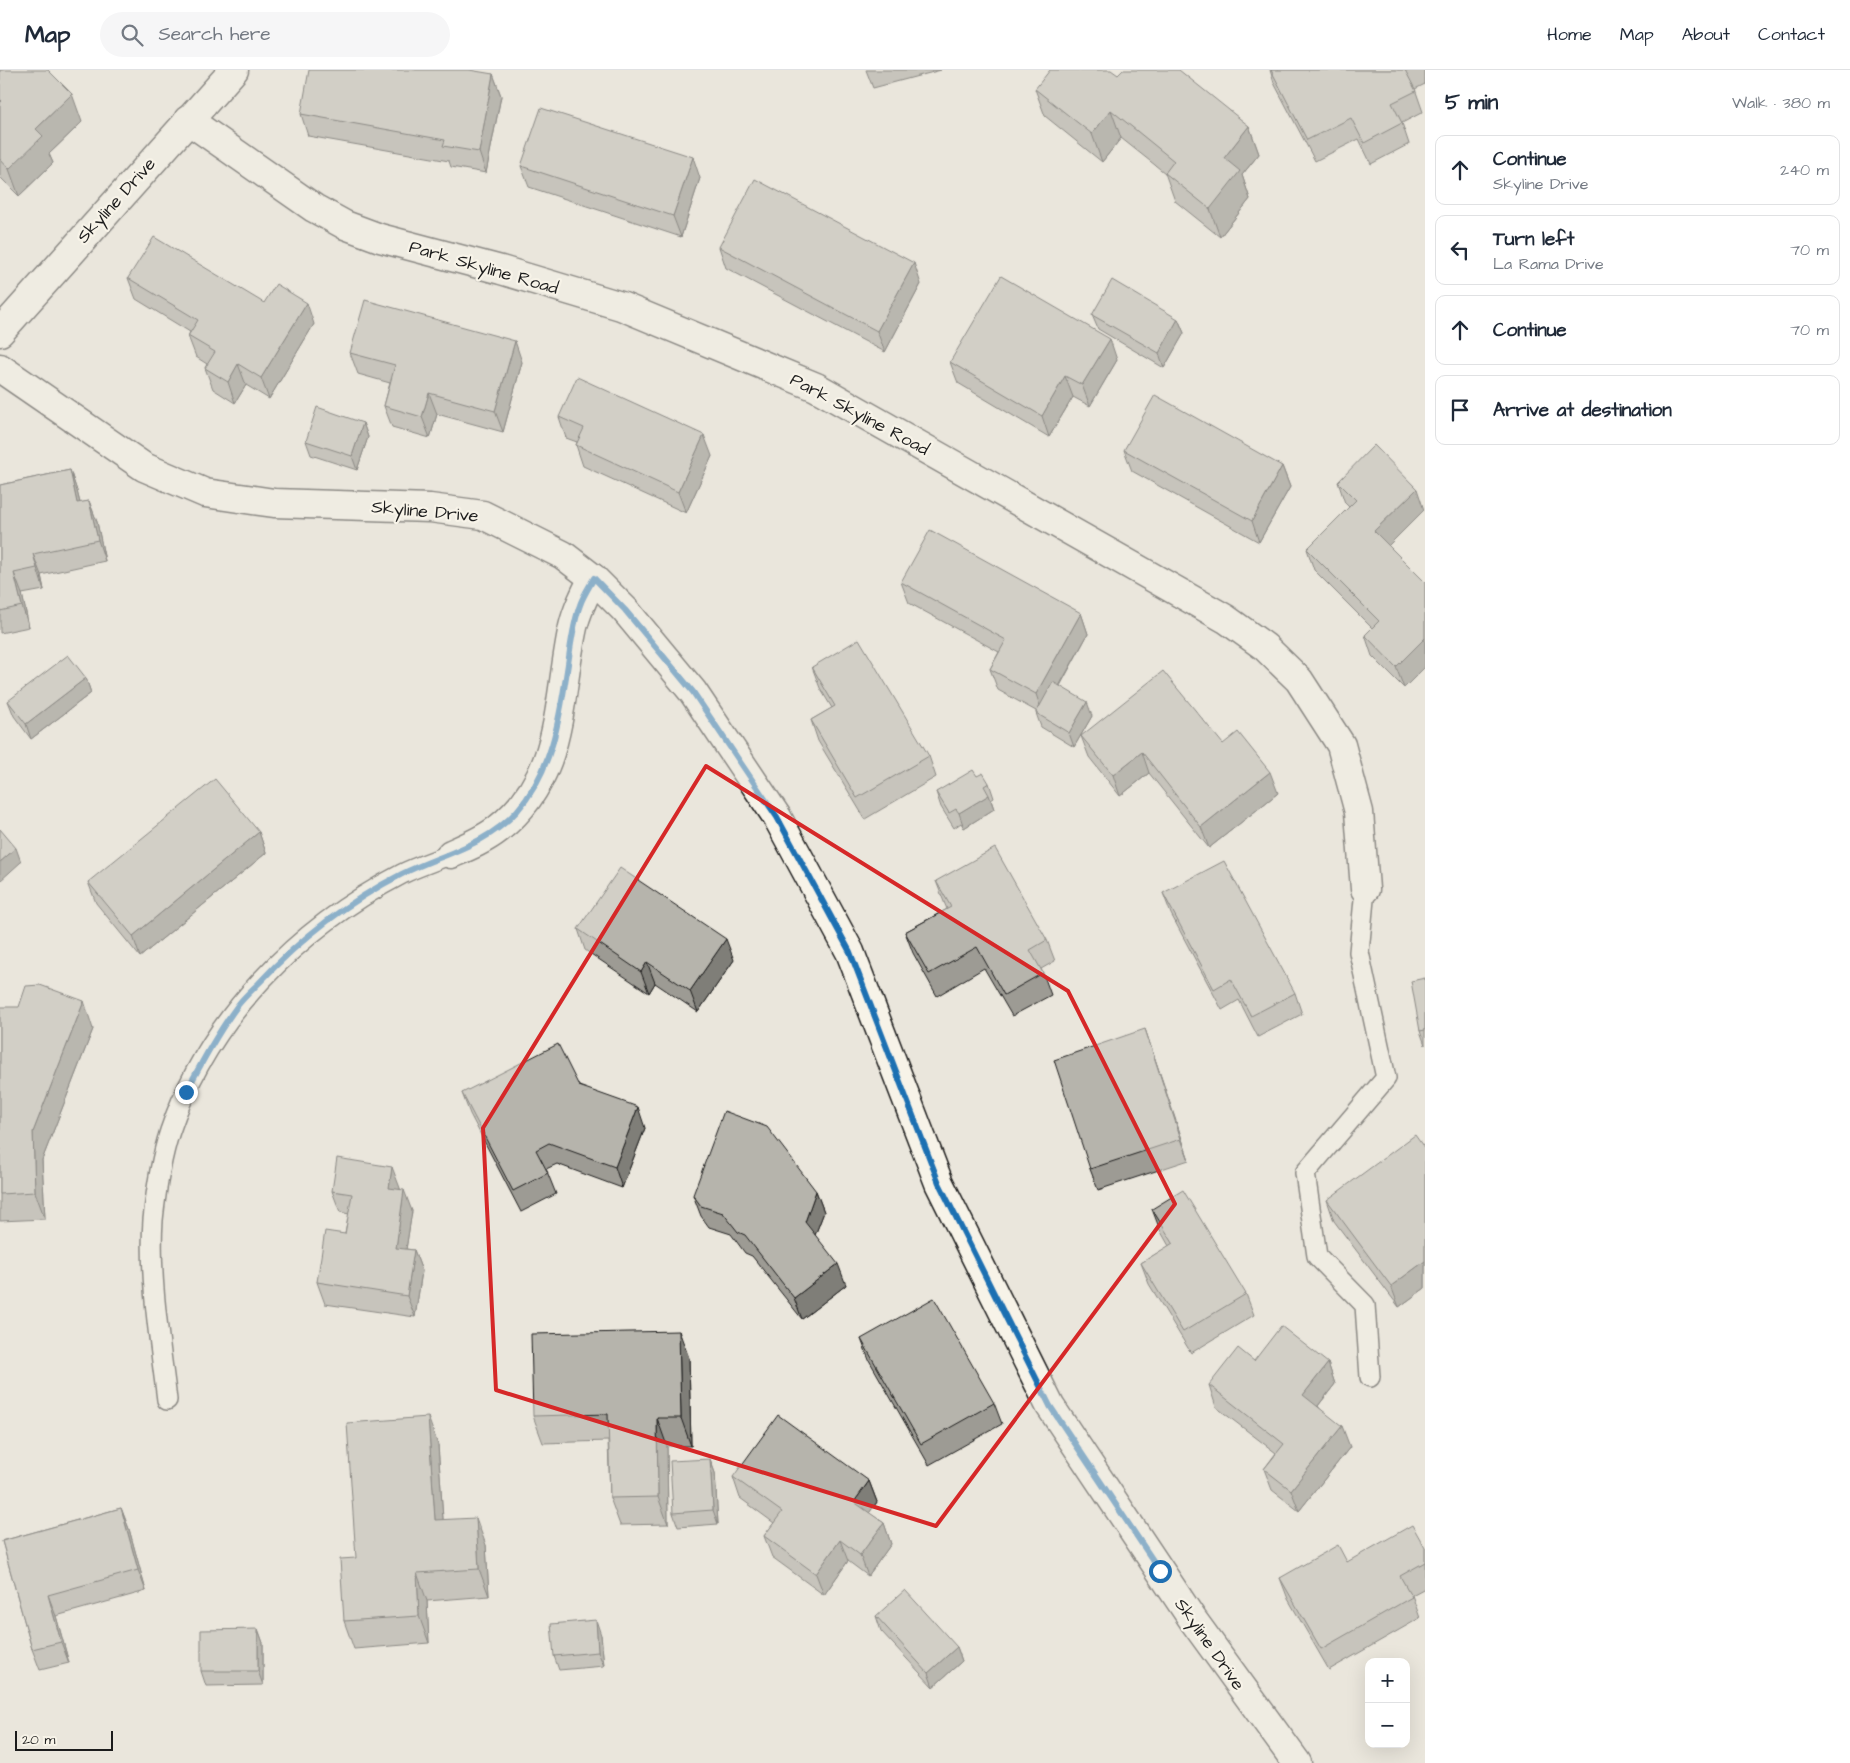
<!DOCTYPE html>
<meta charset="utf-8">
<style>
body{margin:0;font-family:"Architects Daughter",sans-serif;background:#f6f6f7;color:#1f2937}
.controls{position:absolute;right:15px;bottom:15px;display:grid;overflow:hidden;border-radius:10px;box-shadow:0 5px 20px #0002}
.controls button{width:45px;height:45px;display:grid;place-items:center;padding:0;border:0;border-bottom:1px solid #e0e1e3;background:#fff;color:#1f2937;font:25px sans-serif}
.scale{position:absolute;left:15px;bottom:12px;width:98px;box-sizing:border-box;padding-left:5px;border:2px solid #1c1c1c;border-top:0;font-size:14px;line-height:18px;white-space:nowrap;color:#1c1c1c;-webkit-text-stroke:4px #f7f3e8;paint-order:stroke}
.stop{position:absolute;width:15px;height:15px;margin:-11px;border:4px solid #1f6fb2;border-radius:50%;background:#fff}
.stop.end{background:#1f6fb2;border-color:#fff;box-shadow:0 1px 5px #0008}
.list{margin:0;padding:0;list-style:none}
h2{display:flex;justify-content:space-between;align-items:center;height:65px;margin:0;padding:0 20px;font-size:21px}
h2 small{font-size:16px;font-weight:400;color:#747a83}
.list li{display:grid;grid-template-columns:32px 1fr auto;gap:15px;align-items:center;box-sizing:border-box;height:70px;margin:0 10px 10px;padding:0 10px;border:1px solid #e0e1e3;border-radius:10px}
.list b{display:block;font-size:19px;white-space:nowrap}
.list p{margin:0;font-size:16px;white-space:nowrap;color:#747a83}
.list em{font-size:16px;font-style:normal;color:#747a83}
.icon{flex:none;width:28px;height:28px;fill:none;stroke:currentColor;stroke-width:2;stroke-linecap:round;stroke-linejoin:round}
.map{position:relative;flex:none;width:1425px;height:1693px;overflow:hidden}
header{display:flex;align-items:center;gap:30px;box-sizing:border-box;height:70px;padding:0 25px;background:#fff;border-bottom:1px solid #e0e1e3}
header strong{font-size:24px}
nav{display:flex;gap:28px;margin-inline-start:auto;font-size:18px}
.search{width:350px;height:45px;background:#f6f6f7;display:flex;align-items:center;gap:12px;box-sizing:border-box;padding:0 18px;border-radius:28px;color:#747a83;font-size:19px}
main{display:flex}
aside{flex:1;background:#fff}
.map>svg:first-child{display:block}
</style>
<header>
<strong>Map</strong>
<div class="search"><svg class="icon" aria-label="search" viewBox="0 0 24 24"><circle cx="10" cy="10" r="6"/><path d="M15 15l6 6"/></svg>Search here</div>
<nav><a>Home</a><a>Map</a><a>About</a><a>Contact</a></nav>
</header>
<main>
<div class="map">
<svg width="1425" height="1693" viewBox="0 0 1425 1693">
<rect width="100%" height="100%" fill="#eae6dc"/>
<filter id="ink" filterUnits="userSpaceOnUse"><feTurbulence type="fractalNoise" baseFrequency=".02" numOctaves="2"/><feDisplacementMap in="SourceGraphic" scale="10" xChannelSelector="R" yChannelSelector="G"/><feConvolveMatrix kernelMatrix="1 2 1 2 8 2 1 2 1" color-interpolation-filters="sRGB"/></filter>
<g filter="url(#ink)">
<g fill="none" stroke-linecap="round" stroke-linejoin="round">
<g stroke="#1c1c1c" stroke-width="22">
<g id="lane">
<path d="M1365,819L1359,882L1386,1008L1305,1103L1317,1186L1365,1235L1370,1307"/>
<path d="M167,1330C160,1273 149,1207 153,1150C156,1121 161,1088 170,1061C208,948 298,858 402,804C418,796 435,791 451,784"/>
</g>
</g>
<g stroke="#1c1c1c" stroke-width="31">
<g id="street">
<path d="M188,50L314,138L345,155L380,168L501,200L621,236L816,317L1226,549L1265,577L1299,610L1341,675L1359,742L1365,819"/>
<path d="M451,784C467,777 484,770 498,759C565,707 557,630 573,557C577,540 585,524 593,508"/>
</g>
</g>
<g stroke="#1c1c1c" stroke-width="31">
<g id="secondary">
<path d="M0,262L234,0"/>
<path d="M0,298L144,397L205,423L274,433L430,438L483,445L563,485L593,508L625,540L693,622L777,747L850,882L939,1113L1050,1336L1193,1550L1297,1693"/>
</g>
</g>
<use href="#lane" stroke="#f7f3e8" stroke-width="19"/>
<use href="#street" stroke="#f7f3e8" stroke-width="28"/>
<use href="#secondary" stroke="#f7f3e8" stroke-width="28"/>
</g>
<g fill="#9d9b94" stroke="#1c1c1c">
<path d="M0,0L82,52L49,84L53,93L19,126L0,107Z"/>
<path d="M866,0H941L873,18Z"/>
<path d="M1270,0H1425V14L1415,19L1423,42L1402,53L1409,74L1371,94L1359,69L1315,91L1274,13Z"/>
<path d="M493,4L501,26L486,103L451,97L449,91L308,66L301,44Z"/>
<path d="M1118,5L1249,56L1259,84L1242,105L1250,129L1220,167L1175,131L1165,103L1121,68L1102,92L1045,46L1035,19Z"/>
<path d="M521,96L700,108L681,167L529,117Z"/>
<path d="M719,177L921,214L885,282L726,198Z"/>
<path d="M128,208L264,233L314,254L269,329L246,315L235,333L213,319L205,298L207,294L196,287L188,266L190,262L136,229Z"/>
<path d="M1092,245L1178,249L1184,263L1164,298L1098,259Z"/>
<path d="M350,283L522,292L503,362L437,344L430,368L392,357L384,336L390,313L358,304Z"/>
<path d="M1117,290L1090,336L1073,327L1049,367L958,313L950,292Z"/>
<path d="M559,347L712,386L686,443L583,396L576,375L577,372L566,368Z"/>
<path d="M363,353L368,367L357,400L311,385L306,371Z"/>
<path d="M1124,380L1282,396L1290,417L1259,472L1132,401Z"/>
<path d="M70,400L77,421L80,433L89,431L97,452L105,491L41,505L44,520L22,524L29,557L0,563V415Z"/>
<path d="M1338,412L1424,440L1388,475L1425,512V597L1404,618L1372,586L1365,565L1372,558L1314,500L1307,479L1349,437L1345,433Z"/>
<path d="M901,512L1081,543L1088,564L1060,616L1092,646L1074,677L1041,657L1036,643V641L998,620L990,599L999,582L909,533Z"/>
<path d="M812,597L929,686L936,707L865,749L818,671L811,650L832,638L820,618Z"/>
<path d="M86,608L91,623L31,669L14,646L8,631Z"/>
<path d="M1081,666L1223,674L1278,723L1209,778L1149,703L1120,726L1089,687Z"/>
<path d="M977,706L989,713L994,728L991,730L994,739L964,758L961,753L954,758L941,737L936,722Z"/>
<path d="M259,762L266,783L140,887L96,833L88,812Z"/>
<path d="M936,811L1047,870L1055,891L1041,899L1043,903L1051,925L1012,946L984,898L937,926L913,883L905,862L947,839L944,832Z"/>
<path d="M1163,823L1295,923L1302,944L1258,967L1239,930L1222,940L1171,844Z"/>
<path d="M578,859L734,890L698,942L655,913L649,923L585,880Z"/>
<path d="M1425,908V975L1420,961Z"/>
<path d="M0,937L93,959L42,1090L45,1149L0,1151Z"/>
<path d="M1152,980L1189,1090L1098,1120L1090,1099Z"/>
<path d="M579,1016L645,1058L622,1118L557,1094L546,1099L556,1124L521,1142L470,1044L462,1023Z"/>
<path d="M1425,1079V1218L1399,1237L1334,1151L1327,1130Z"/>
<path d="M400,1118V1119L412,1141L406,1179L414,1180L422,1201L415,1247L325,1234L317,1212L345,1164L349,1144L340,1142L332,1121Z"/>
<path d="M816,1121L824,1142L815,1165L846,1215L802,1249L752,1186L745,1183L731,1164L709,1157L701,1146L693,1125Z"/>
<path d="M1152,1139L1246,1224L1254,1245L1191,1283L1149,1214L1141,1193L1169,1176L1160,1160Z"/>
<path d="M861,1269L994,1333L1002,1354L929,1395L869,1290Z"/>
<path d="M689,1288L691,1376H667L668,1454L620,1455L610,1428L608,1371L543,1373L533,1346Z"/>
<path d="M1328,1293L1335,1314L1318,1336L1350,1377L1299,1441L1272,1420L1264,1399L1276,1383L1216,1337L1209,1315Z"/>
<path d="M438,1375L443,1450L486,1475L489,1526L427,1531L429,1573L354,1579L344,1551L356,1488Z"/>
<path d="M710,1389L715,1403L718,1454L678,1457L673,1443Z"/>
<path d="M733,1407L869,1411L877,1432L869,1443L884,1453L891,1474L868,1506L848,1491L824,1525L772,1487L764,1466L774,1453L740,1428Z"/>
<path d="M121,1438L129,1459L146,1521L56,1546L69,1593L40,1600L32,1579L2,1471Z"/>
<path d="M1425,1478V1518L1412,1525L1420,1548L1329,1600L1288,1529L1280,1508L1347,1492Z"/>
<path d="M876,1546L957,1577L962,1591L933,1617L881,1561Z"/>
<path d="M258,1559L263,1573V1615L206,1616L201,1601Z"/>
<path d="M601,1565L604,1596L559,1600L554,1586Z"/>
</g>
<g fill="#7f7e78" stroke="#1c1c1c">
<path d="M493,4L501,26L486,103L479,82Z"/>
<path d="M72,24L82,52L49,84L53,93L19,126L9,99L36,59Z"/>
<path d="M1111,40L1121,68L1102,92L1092,64Z"/>
<path d="M1249,56L1259,84L1242,105L1250,129L1220,167L1210,139L1224,88Z"/>
<path d="M693,87L700,108L681,167L673,146Z"/>
<path d="M914,193L921,214L885,282L877,261Z"/>
<path d="M307,233L314,254L269,329L261,308Z"/>
<path d="M1178,249L1184,263L1164,298L1159,283Z"/>
<path d="M1110,269L1117,290L1090,336L1082,315Z"/>
<path d="M515,271L522,292L503,362L495,341Z"/>
<path d="M238,294L246,315L235,333L228,312Z"/>
<path d="M1065,306L1073,327L1049,367L1042,346Z"/>
<path d="M429,323L437,344L430,368L422,347Z"/>
<path d="M363,353L368,367L357,400L352,386Z"/>
<path d="M704,365L712,386L686,443L678,422Z"/>
<path d="M1282,396L1290,417L1259,472L1252,451Z"/>
<path d="M70,400L77,421L85,454L77,433Z"/>
<path d="M1417,419L1424,440L1382,482L1374,461Z"/>
<path d="M89,431L97,452L105,491L98,470Z"/>
<path d="M33,484L41,505L44,520L37,498Z"/>
<path d="M14,503L22,524L29,557L22,536Z"/>
<path d="M1081,543L1088,564L1043,645L1036,624Z"/>
<path d="M1425,568V597L1404,618L1396,597Z"/>
<path d="M86,608L91,623L31,669L26,654Z"/>
<path d="M1087,632L1092,646L1074,677L1069,663Z"/>
<path d="M1142,682L1149,703L1120,726L1113,705Z"/>
<path d="M1270,702L1278,723L1209,778L1201,757Z"/>
<path d="M989,725L994,739L964,758L959,743Z"/>
<path d="M259,762L266,783L140,887L133,866Z"/>
<path d="M16,778L21,792L0,811V792Z"/>
<path d="M726,869L734,890L698,942L690,921Z"/>
<path d="M647,892L655,913L649,923L641,902Z"/>
<path d="M84,931L93,959L42,1090L45,1149L35,1122L33,1062Z"/>
<path d="M1145,959L1152,980L1189,1090L1181,1069Z"/>
<path d="M638,1037L645,1058L622,1118L615,1097Z"/>
<path d="M392,1097L400,1118L397,1139L389,1118Z"/>
<path d="M404,1120L412,1141L403,1199L396,1178Z"/>
<path d="M816,1121L824,1142L812,1173L805,1152Z"/>
<path d="M414,1180L422,1201L415,1247L407,1226Z"/>
<path d="M1425,1191V1218L1399,1237L1391,1216Z"/>
<path d="M838,1194L846,1215L802,1249L794,1228Z"/>
<path d="M679,1261L689,1288L691,1376L681,1348Z"/>
<path d="M1328,1293L1335,1314L1310,1346L1303,1325Z"/>
<path d="M428,1347L438,1375L445,1478L435,1450Z"/>
<path d="M657,1348L667,1376L668,1454L658,1427Z"/>
<path d="M1342,1356L1350,1377L1299,1441L1291,1420Z"/>
<path d="M710,1389L715,1403L718,1454L713,1440Z"/>
<path d="M869,1411L877,1432L862,1453L854,1432Z"/>
<path d="M121,1438L129,1459L146,1521L138,1500Z"/>
<path d="M476,1448L486,1475L489,1526L479,1499Z"/>
<path d="M884,1453L891,1474L868,1506L860,1485Z"/>
<path d="M840,1470L848,1491L824,1525L816,1504Z"/>
<path d="M417,1503L427,1531L429,1573L419,1546Z"/>
<path d="M48,1525L56,1546L69,1593L61,1572Z"/>
<path d="M596,1550L601,1565L604,1596L598,1582Z"/>
<path d="M258,1559L263,1573V1615L258,1601Z"/>
<path d="M957,1577L962,1591L933,1617L928,1603Z"/>
</g>
<g fill="#b6b4ac" stroke="#1c1c1c">
<path d="M0,0H48L72,24L36,59L43,66L9,99L0,89V33L2,31L0,29Z"/>
<path d="M309,0H469L493,4L479,82L443,76L445,70L301,44Z"/>
<path d="M1050,0H1111L1118,5L1123,0H1179L1249,56L1224,88L1240,101L1210,139L1165,103L1174,91L1111,40L1092,64L1035,19Z"/>
<path d="M1271,0H1405L1416,21L1392,33L1402,53L1364,73L1351,48L1307,70Z"/>
<path d="M541,38L693,87L673,146L521,96Z"/>
<path d="M755,109L914,193L877,261L719,177Z"/>
<path d="M154,167L264,233L276,214L307,233L261,308L238,294L228,312L205,298L215,282L188,266L198,250L128,208Z"/>
<path d="M1001,206L1110,269L1082,315L1065,306L1042,346L950,292Z"/>
<path d="M1112,210L1178,249L1159,283L1092,245Z"/>
<path d="M365,230L515,271L495,341L429,323L422,347L384,336L395,295L350,283Z"/>
<path d="M577,307L704,365L678,422L576,375L584,358L559,347Z"/>
<path d="M1155,325L1282,396L1252,451L1124,380Z"/>
<path d="M317,337L363,353L352,386L306,371Z"/>
<path d="M1374,375L1417,419L1374,461L1425,512V568L1396,597L1365,565L1379,551L1307,479L1356,430L1338,412Z"/>
<path d="M70,400L77,433L89,431L98,470L33,484L37,498L14,503L22,536L0,541V415Z"/>
<path d="M930,460L1081,543L1036,624L990,599L1006,570L901,512Z"/>
<path d="M859,569L929,686L857,728L811,650L835,636L812,597Z"/>
<path d="M68,585L86,608L26,654L8,631Z"/>
<path d="M1163,601L1223,674L1238,662L1270,702L1201,757L1142,682L1113,705L1081,666Z"/>
<path d="M1053,612L1087,632L1069,663L1036,643Z"/>
<path d="M973,700L977,706L983,703L989,713L984,716L989,725L959,743L956,739L949,743L936,722Z"/>
<path d="M215,709L259,762L133,866L88,812Z"/>
<path d="M0,759L16,778L0,792Z"/>
<path d="M995,778L1047,870L1030,880L1043,903L1004,925L977,877L929,904L905,862L951,837L936,811Z"/>
<path d="M1224,791L1295,923L1251,946L1231,909L1214,919L1163,823Z"/>
<path d="M620,798L726,869L690,921L647,892L641,902L578,859Z"/>
<path d="M1425,908V960L1420,961L1411,911Z"/>
<path d="M40,915L84,931L33,1062L35,1122L0,1124V937H19L26,916Z"/>
<path d="M1145,959L1181,1069L1090,1099L1054,990Z"/>
<path d="M558,974L579,1016L638,1037L615,1097L549,1073L536,1080L548,1103L513,1121L462,1023Z"/>
<path d="M724,1041L767,1057L816,1121L805,1152L838,1194L794,1228L745,1165L738,1162L723,1143L701,1136L693,1125Z"/>
<path d="M1415,1065L1425,1079V1191L1391,1216L1327,1130Z"/>
<path d="M337,1088L392,1097L389,1118L404,1120L396,1178L414,1180L407,1226L317,1212L325,1161L345,1164L352,1124L332,1121Z"/>
<path d="M1183,1120L1246,1224L1183,1262L1141,1193L1173,1173L1152,1139Z"/>
<path d="M934,1228L994,1333L921,1374L861,1269Z"/>
<path d="M1281,1256L1328,1293L1303,1325L1342,1356L1291,1420L1264,1399L1284,1374L1209,1315L1238,1278L1254,1291Z"/>
<path d="M679,1261L681,1348H657L658,1427L610,1428L608,1344L533,1346L531,1264Z"/>
<path d="M778,1345L869,1411L854,1432L884,1453L860,1485L840,1470L816,1504L764,1466L782,1442L733,1407Z"/>
<path d="M428,1347L435,1450L476,1448L479,1499L417,1503L419,1546L344,1551L340,1489L356,1488L347,1353Z"/>
<path d="M710,1389L713,1440L673,1443L670,1391Z"/>
<path d="M121,1438L138,1500L48,1525L61,1572L32,1579L2,1471Z"/>
<path d="M1412,1455L1425,1478V1492L1400,1506L1412,1527L1321,1579L1280,1508L1338,1475L1347,1492Z"/>
<path d="M905,1520L957,1577L928,1603L876,1546Z"/>
<path d="M596,1550L598,1582L554,1586L551,1554Z"/>
<path d="M258,1559V1601H201V1560Z"/>
</g>
</g>
<g fill="none" stroke-linecap="round" stroke-linejoin="round" filter="url(#ink)">
<path stroke="#1f6fb2" stroke-width="6" d="M186,1022C202,992 218,962 238,935C244,927 252,920 259,913C300,869 349,831 402,804C442,784 486,776 517,741C553,700 560,646 568,594C571,574 573,554 580,535C583,526 589,517 594,508L625,540L693,622L777,747L850,882L939,1113L1050,1336L1160,1501"/>
</g>
<path d="M0 0H1425V1693H0ZM706,696L1068,921L1175,1134L936,1456L496,1320L483,1058Z" fill="#eae6dc" fill-opacity=".55" fill-rule="evenodd"/>
<path fill="none" stroke="#d62828" stroke-width="4" stroke-linejoin="round" d="M706,696L1068,921L1175,1134L936,1456L496,1320L483,1058Z"/>
<g text-anchor="middle" stroke-width="4.5" stroke-linejoin="round" paint-order="stroke">
<g font-size="18" fill="#1c1c1c" stroke="#f7f3e8">
<text transform="translate(116 130) rotate(-48)" y="6">Skyline Drive</text>
<text transform="translate(484 197) rotate(16)" y="6">Park Skyline Road</text>
<text transform="translate(860 344) rotate(28)" y="6">Park Skyline Road</text>
<text transform="translate(425 441) rotate(5)" y="6">Skyline Drive</text>
<text transform="translate(1210 1574) rotate(55)" y="6">Skyline Drive</text>
</g>
</g>
</svg>
<div class="controls">
<button>+</button>
<button>−</button>
</div>
<div class="scale">20 m</div>
<div class="stop" style="left:1160px;top:1501px"></div>
<div class="stop end" style="left:186px;top:1022px"></div>
</div>
<aside>
<h2>5 min<small>Walk · 380 m</small></h2>
<ul class="list">
<li><svg class="icon" aria-label="ahead" viewBox="0 0 24 24"><path d="M12 20V5M6 11l6-6 6 6"/></svg><div><b>Continue</b><p>Skyline Drive</p></div><em>240 m</em></li>
<li><svg class="icon" aria-label="left" viewBox="0 0 24 24"><path d="M17 20v-9H6M10 6l-5 5 5 5"/></svg><div><b>Turn left</b><p>La Rama Drive</p></div><em>70 m</em></li>
<li><svg class="icon" aria-label="ahead" viewBox="0 0 24 24"><path d="M12 20V5M6 11l6-6 6 6"/></svg><div><b>Continue</b></div><em>70 m</em></li>
<li><svg class="icon" aria-label="arrive" viewBox="0 0 24 24"><path d="M6 21V4h12l-3 4 3 4H6"/></svg><div><b>Arrive at destination</b></div></li>
</ul>
</aside>
</main>
